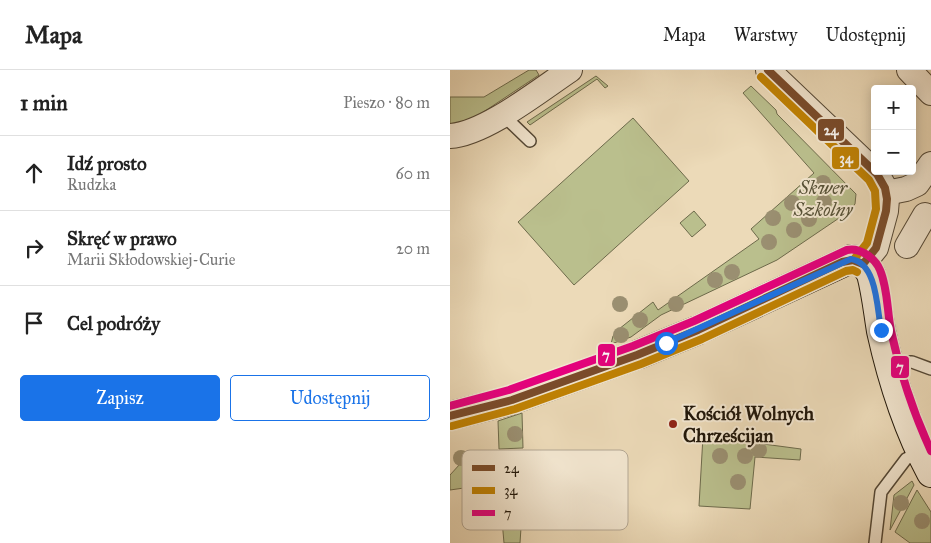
<!DOCTYPE html>
<html lang="pl">
<meta charset="utf-8">
<style>
body{margin:0;font-family:"IM FELL Great Primer",serif;background:#f2f2f2;color:#222}
.controls{position:absolute;right:15px;top:15px;display:grid;overflow:hidden;border-radius:5px;box-shadow:0 2px 12px #0003}
.controls button{width:45px;height:45px;display:grid;place-items:center;padding:0;border:0;border-bottom:1px solid #e0e0e0;background:#fff;color:#222;font:25px sans-serif}
.stop{position:absolute;width:15px;height:15px;margin:-11px;border:4px solid #1a73e8;border-radius:50%;background:#fff}
.stop.end{background:#1a73e8;border-color:#fff;box-shadow:0 1px 5px #0008}
.list{margin:0;padding:0;list-style:none}
h2{display:flex;justify-content:space-between;align-items:center;height:65px;margin:0;padding:0 20px;font-size:21px}
h2 small{font-size:16px;font-weight:400;color:#767676}
.list li{display:grid;grid-template-columns:32px 1fr auto;gap:15px;align-items:center;box-sizing:border-box;height:75px;padding:0 20px;border-top:1px solid #e0e0e0}
.list b{display:block;font-size:19px;white-space:nowrap}
.list p{margin:0;font-size:16px;white-space:nowrap;color:#767676}
.list em{font-size:16px;font-style:normal;color:#767676}
.actions{display:flex;gap:10px;padding:15px 20px}
.actions a{flex:1;padding:11px 0;border:1px solid #1a73e8;border-radius:5px;text-align:center;font-size:18px;color:#1a73e8}
.actions .main{background:#1a73e8;color:#fff}
.icon{flex:none;width:28px;height:28px;fill:none;stroke:currentColor;stroke-width:2;stroke-linecap:round;stroke-linejoin:round}
.map{position:relative;flex:none;width:481px;height:473px;overflow:hidden}
header{display:flex;align-items:center;gap:30px;box-sizing:border-box;height:70px;padding:0 25px;background:#fff;border-bottom:1px solid #e0e0e0}
header strong{font-size:24px}
nav{display:flex;gap:28px;margin-inline-start:auto;font-size:18px}
main{display:flex}
aside{flex:1;background:#fff}
.map>svg:first-child{display:block}
</style>
<header>
<strong>Mapa</strong>
<nav><a>Mapa</a><a>Warstwy</a><a>Udostępnij</a></nav>
</header>
<main>
<aside>
<h2>1 min<small>Pieszo · 80 m</small></h2>
<ul class="list">
<li><svg class="icon" aria-label="ahead" viewBox="0 0 24 24"><path d="M12 20V5M6 11l6-6 6 6"/></svg><div><b>Idź prosto</b><p>Rudzka</p></div><em>60 m</em></li>
<li><svg class="icon" aria-label="right" viewBox="0 0 24 24"><path d="M7 20v-9h11M14 6l5 5-5 5"/></svg><div><b>Skręć w prawo</b><p>Marii Skłodowskiej-Curie</p></div><em>20 m</em></li>
<li><svg class="icon" aria-label="arrive" viewBox="0 0 24 24"><path d="M6 21V4h12l-3 4 3 4H6"/></svg><div><b>Cel podróży</b></div></li>
</ul>
<div class="actions"><a class="main">Zapisz</a><a>Udostępnij</a></div>
</aside>
<div class="map">
<svg width="481" height="473" viewBox="0 0 481 473">
<rect width="100%" height="100%" fill="#ecdab8"/>
<filter id="stains"><feTurbulence type="fractalNoise" baseFrequency=".004" numOctaves="4"/><feColorMatrix values="0 0 0 0 .2 0 0 0 0 .09 0 0 0 0 .02 0 0 0 .5 -.17"/></filter>
<radialGradient id="worn" r=".72"><stop offset=".6" stop-color="#630" stop-opacity="0"/><stop offset="1" stop-color="#630" stop-opacity=".3"/></radialGradient>
<g fill="#babf8d" stroke="#6d6a4b">
<path d="M79,0H86L89,5L26,47L0,55V27H34Z"/>
<path d="M146,6L158,16L155,18L147,9L80,55L77,52Z"/>
<path d="M301,16L326,40L327,44L406,124L405,134L398,142L327,190L211,245L181,267L161,274L163,266L169,259L203,232L208,240L309,169L301,159L364,103L293,23Z"/>
<path d="M183,48L239,111L124,215L68,152Z"/>
<path d="M244,141L256,155L242,167L230,153Z"/>
<path d="M72,343L73,378L49,379L48,351Z"/>
<path d="M253,366L351,379L350,390L305,387L300,439L249,436Z"/>
<path d="M21,382V417L0,420V405L10,394L15,393Z"/>
<path d="M462,411L464,415L440,460L444,425Z"/>
<path d="M467,420L481,442V473H460L445,462Z"/>
<path d="M50,427H73L70,473H54Z"/>
</g>
<g fill="none" stroke-linecap="round" stroke-linejoin="round">
<g stroke="#534735" stroke-width="14">
<g id="lane">
<path d="M53,45L80,71"/>
<path d="M438,292H462L481,299"/>
<path d="M425,473L431,422L456,389L470,382"/>
</g>
</g>
<g stroke="#534735" stroke-width="26">
<g id="street">
<path d="M318,0L427,104L435,118L437,129L436,141L426,178L413,194"/>
<path d="M459,0L481,23"/>
<path d="M0,66C35,64 90,20 120,0"/>
<path d="M436,123L456,119L467,114L481,94"/>
<path d="M457,176L475,145"/>
</g>
</g>
<g stroke="#201609" stroke-width="30">
<path id="secondary" d="M0,346L62,330L187,285L248,260L401,189C410,190 417,196 421,204C426,223 428,243 431,261C442,311 457,358 481,403"/>
</g>
<use href="#lane" stroke="#f3e7d1" stroke-width="11"/>
<use href="#street" stroke="#f3e7d1" stroke-width="24"/>
<use href="#secondary" stroke="#f3e7d1" stroke-width="28"/>
<g stroke="#f3e7d1" stroke-width="11">
<g id="bus-1">
<path d="M318,0L427,104L435,118L437,129L436,141L426,178L413,194"/>
<path d="M0,346L62,330L187,285L248,260L392,192L403,190L413,194"/>
</g>
</g>
<g stroke="#f3e7d1" stroke-width="11">
<g id="bus-2">
<path d="M311,7L419,110L425,121L426,139L417,173L405,188"/>
<path d="M2,356L65,339L191,294L252,269L396,201L403,200L407,202"/>
</g>
</g>
<g stroke="#f3e7d1" stroke-width="11">
<path id="bus-3" d="M0,336L59,320L183,276L244,251L397,180C410,177 425,188 430,200C438,219 437,241 441,261C450,302 463,342 481,381"/>
</g>
<use href="#bus-1" stroke="#7a4b2a" stroke-width="8"/>
<use href="#bus-2" stroke="#c18202" stroke-width="8"/>
<use href="#bus-3" stroke="#e5007d" stroke-width="8"/>
</g>
<g fill="#9a8f71">
<circle cx="373" cy="113" r="8"/>
<circle cx="374" cy="132" r="8"/>
<circle cx="342" cy="133" r="8"/>
<circle cx="323" cy="148" r="8"/>
<circle cx="359" cy="149" r="8"/>
<circle cx="344" cy="160" r="8"/>
<circle cx="319" cy="172" r="8"/>
<circle cx="282" cy="202" r="8"/>
<circle cx="265" cy="210" r="8"/>
<circle cx="170" cy="234" r="8"/>
<circle cx="226" cy="234" r="8"/>
<circle cx="190" cy="250" r="8"/>
<circle cx="171" cy="265" r="8"/>
<circle cx="65" cy="364" r="8"/>
<circle cx="309" cy="380" r="8"/>
<circle cx="270" cy="386" r="8"/>
<circle cx="295" cy="386" r="8"/>
<circle cx="11" cy="388" r="8"/>
<circle cx="288" cy="412" r="8"/>
<circle cx="451" cy="433" r="8"/>
<circle cx="472" cy="451" r="8"/>
</g>
<g fill="none" stroke-linecap="round" stroke-linejoin="round">
<path stroke="#1a73e8" stroke-width="6" d="M216,273L401,189C427,193 427,238 431,260"/>
</g>
<circle fill="#8f2418" stroke="#f3e7d1" stroke-width="2" cx="223" cy="354" r="5"/>
<g text-anchor="middle" stroke-width="4" stroke-linejoin="round" paint-order="stroke">
<g font-size="19" font-style="italic" fill="#565137" stroke="#f3e7d1">
<text x="373" y="124">Skwer<tspan x="373" dy="22">Szkolny</tspan></text>
</g>
<g font-size="19" font-weight="bold" fill="#201609" stroke="#f3e7d1" text-anchor="start">
<text x="233" y="350">Kościół Wolnych<tspan x="233" dy="22">Chrześcijan</tspan></text>
</g>
</g>
<rect x="12" y="380" width="166" height="80" rx="8" fill="#f3e7d1" stroke="#b4a895" stroke-width="1"/>
<rect x="22" y="395" width="23" height="6" fill="#7a4b2a"/>
<rect x="22" y="417" width="23" height="7" fill="#c18202"/>
<rect x="22" y="440" width="23" height="6" fill="#e5007d"/>
<g font-size="14" fill="#201609">
<text x="54" y="403">24</text>
<text x="54" y="425">34</text>
<text x="54" y="448">7</text>
</g>
<g stroke="#f3e7d1" stroke-width="2">
<rect x="367" y="48" width="28" height="24" rx="5" fill="#7a4b2a"/>
<rect x="381" y="76" width="29" height="24" rx="5" fill="#c18202"/>
<rect x="147" y="273" width="19" height="24" rx="5" fill="#e5007d"/>
<rect x="440" y="285" width="20" height="24" rx="5" fill="#e5007d"/>
</g>
<g font-size="14" text-anchor="middle" font-weight="bold" fill="#fff">
<text x="381" y="65">24</text>
<text x="396" y="93">34</text>
<text x="156" y="290">7</text>
<text x="450" y="302">7</text>
</g>
<rect width="100%" height="100%" filter="url(#stains)"/>
<rect width="100%" height="100%" fill="url(#worn)"/>
</svg>
<div class="controls">
<button>+</button>
<button>−</button>
</div>
<div class="stop" style="left:216px;top:273px"></div>
<div class="stop end" style="left:431px;top:260px"></div>
</div>
</main>
